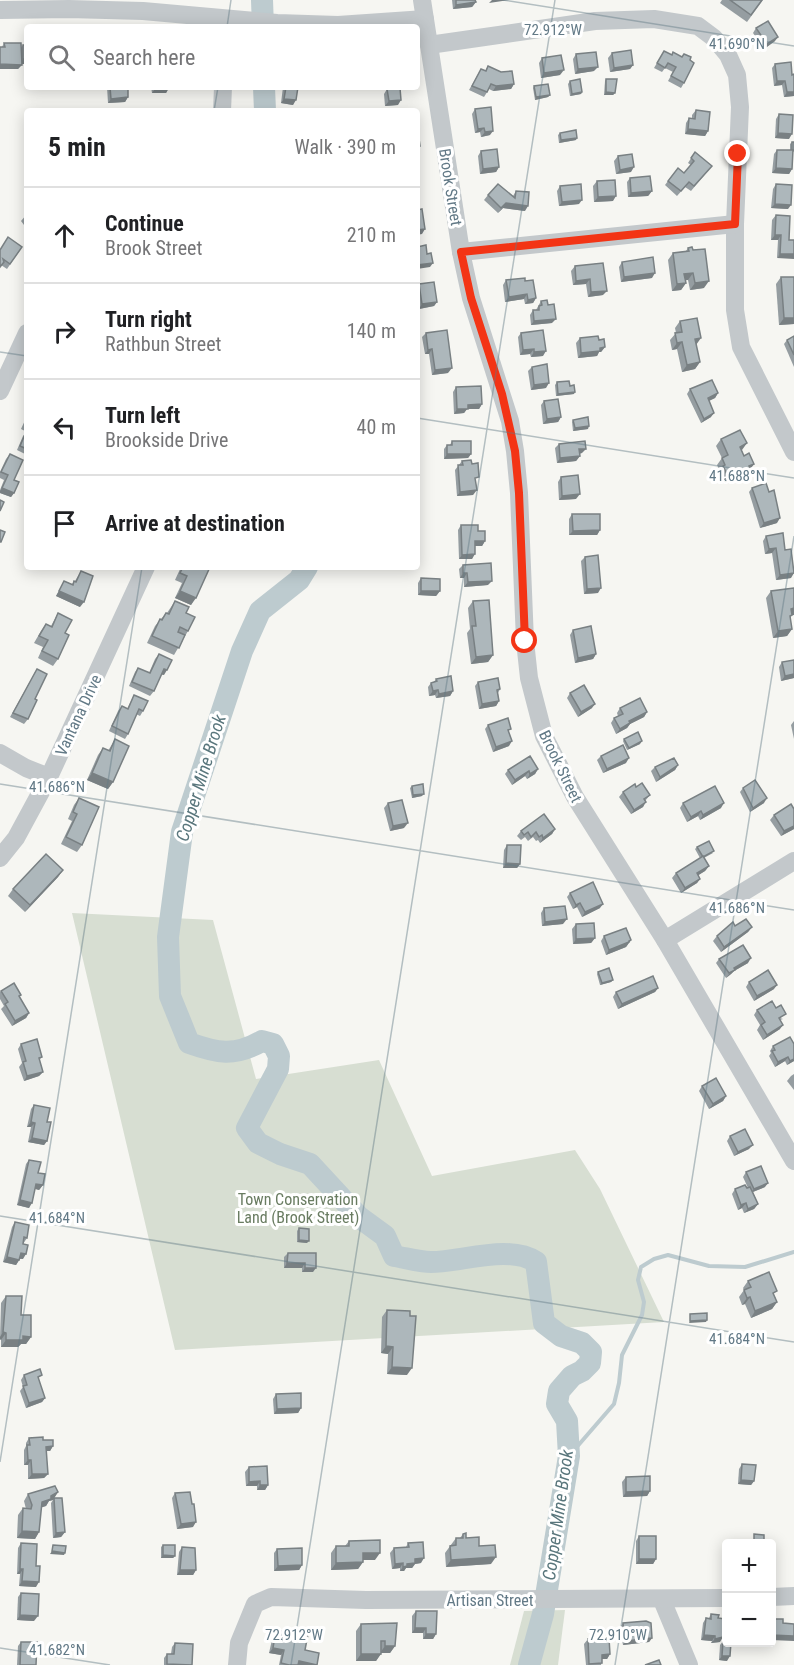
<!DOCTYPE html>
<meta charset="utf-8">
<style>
body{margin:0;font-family:"Roboto Condensed",sans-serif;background:#f6f6f6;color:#202124}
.controls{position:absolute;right:18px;bottom:18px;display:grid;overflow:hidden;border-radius:6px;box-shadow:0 3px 15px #0003}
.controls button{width:54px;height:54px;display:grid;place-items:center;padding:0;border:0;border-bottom:2px solid #e0e0e0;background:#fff;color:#202124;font:30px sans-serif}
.stop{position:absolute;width:18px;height:18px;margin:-14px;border:4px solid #f33415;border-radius:50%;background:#fff}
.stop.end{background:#f33415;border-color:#fff;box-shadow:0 2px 6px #0008}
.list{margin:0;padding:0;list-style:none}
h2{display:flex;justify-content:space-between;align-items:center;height:78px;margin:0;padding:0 24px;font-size:26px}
h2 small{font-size:20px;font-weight:400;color:#757577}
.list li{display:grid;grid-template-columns:39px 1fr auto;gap:18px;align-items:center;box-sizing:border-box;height:96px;padding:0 24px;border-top:2px solid #e0e0e0}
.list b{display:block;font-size:22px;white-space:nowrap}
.list p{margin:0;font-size:20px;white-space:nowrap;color:#757577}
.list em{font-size:20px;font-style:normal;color:#757577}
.icon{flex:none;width:33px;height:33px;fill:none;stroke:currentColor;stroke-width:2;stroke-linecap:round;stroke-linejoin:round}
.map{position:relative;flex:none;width:794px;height:1665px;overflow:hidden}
.search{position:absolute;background:#fff;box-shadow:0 3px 15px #0003;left:24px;top:24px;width:396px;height:66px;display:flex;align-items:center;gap:15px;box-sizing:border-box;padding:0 21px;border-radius:6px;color:#757577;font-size:22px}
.panel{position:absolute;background:#fff;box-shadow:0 3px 15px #0003;left:24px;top:108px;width:396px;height:462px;border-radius:6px}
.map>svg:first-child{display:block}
</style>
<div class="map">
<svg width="794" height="1665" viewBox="0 0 794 1665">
<rect width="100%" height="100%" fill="#f6f6f2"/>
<g fill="#d7ded2">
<path d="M72,913L213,920L256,1079L379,1060L432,1176L575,1150L600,1189L664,1322L175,1350Z"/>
<path d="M565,1610L558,1665H510L524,1611Z"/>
</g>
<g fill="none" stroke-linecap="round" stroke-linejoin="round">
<path stroke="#bdcbcf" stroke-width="4" d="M569,1456L614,1404L619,1383L622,1355L642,1315L644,1302L638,1280L641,1267L654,1259L668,1255L709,1266L745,1267L794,1252"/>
<g stroke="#bdcbcf" stroke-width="22">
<path d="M262,0L263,27"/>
<path d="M264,87L265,111"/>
<path d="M307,567L299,580L260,611L242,651L182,832L168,937L170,996L189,1043C217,1053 234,1057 262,1041L273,1044L279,1056L278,1069L247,1128L258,1143L280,1154L310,1164L359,1217L385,1236L394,1256C406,1258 419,1262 431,1262C462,1262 509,1244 536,1262L544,1323L561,1336L582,1343L591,1352L590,1363L582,1371L572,1376L559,1391L557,1404L567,1421L569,1456L543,1614L529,1665"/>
</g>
<g stroke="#c3c8cb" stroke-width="18">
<path d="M422,0L461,252L471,298L510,421L515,451L519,493L525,641L529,678L544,736L575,797L665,940L794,1161"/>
<path d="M0,10L69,9L143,11L277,23L338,25L425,19"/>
<path d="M429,45L595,21L654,19L698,26L714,38L728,55L737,75L740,107L735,224V310L741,347L794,452"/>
<path d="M222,111L223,87"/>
<path d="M461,252L735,224"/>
<path d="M0,391L27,333"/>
<path d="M0,753L26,768L49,777"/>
<path d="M0,858L16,838L49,777L146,567"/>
<path d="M665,940L794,861"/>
<path d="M772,1597L794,1596"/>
<path d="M662,1600L689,1665"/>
<path d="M237,1665L239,1643L255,1604L271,1597L366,1600L726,1598"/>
</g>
</g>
<g fill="#959da1">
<path d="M452,0H475L476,2L472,7L453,9Z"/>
<path d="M722,0H763L747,22L720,3Z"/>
<path d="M756,28L775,41L764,49L753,33Z"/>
<path d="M4,43L21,48L23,45L27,64H22L18,69L2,47Z"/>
<path d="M664,51L672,55L690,60L684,83L681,88L668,81L673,72L665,68L662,72L654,68Z"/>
<path d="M612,53L633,65L630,69L610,72L608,58Z"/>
<path d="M576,54L594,71L575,74L573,59Z"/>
<path d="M542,58L560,75L541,78L539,63Z"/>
<path d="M775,64L794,96L784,97L782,85L774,86L772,68Z"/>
<path d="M488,66L514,84L511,89L493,91L489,89L484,97L469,90L481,69L485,71Z"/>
<path d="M606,79L615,93L613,95H604L605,81Z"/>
<path d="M570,81L582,92L581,94L570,96L568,84Z"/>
<path d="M534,86L550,95L548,97L535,100L533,88Z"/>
<path d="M107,87H128V97L125,102L108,103Z"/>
<path d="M151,87H169L166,93H152Z"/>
<path d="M283,87H298L293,105L281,103Z"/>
<path d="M387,89L398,105L385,106L384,94Z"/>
<path d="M475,109L490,135L481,137L480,132L475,133L472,114Z"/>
<path d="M696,110L708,131L705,136L685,134L686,123L689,118H692V115Z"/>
<path d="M779,114L789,139L775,138L776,119Z"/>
<path d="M560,133L576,140L559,143L558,135Z"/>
<path d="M792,142L793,153L792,169L789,174L772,173L774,154L777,150H790V144Z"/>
<path d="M481,151L499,167L496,172L480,174L478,156Z"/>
<path d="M695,152L712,166L691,191L685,187L677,196L665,185L668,181L684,173L691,165L688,163Z"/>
<path d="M618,156L631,172L616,174L614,161Z"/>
<path d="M630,178L652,191L648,196L628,197L627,182Z"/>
<path d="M597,181L613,201L594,202L593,186Z"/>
<path d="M776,184L788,209L771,208L773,189Z"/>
<path d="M560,186L579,204L559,206L557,191Z"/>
<path d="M516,191L525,211L503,208L498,213L484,200L488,195L513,196Z"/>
<path d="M27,214V229L21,221Z"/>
<path d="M776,215L789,240H794L777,258L778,240H771L772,220Z"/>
<path d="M22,247L7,269L1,265L0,250Z"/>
<path d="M688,248L704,288L690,290L688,280H685L686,283L681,290L672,291L668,260L673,253L686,251Z"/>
<path d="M622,262L652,278L621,282L619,267Z"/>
<path d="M603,263V295L588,297L586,284L573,285L571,271L575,266Z"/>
<path d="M781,277H794V324L779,325L776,284Z"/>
<path d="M506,280L525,281L536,298L533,303L525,304L524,299L505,302L503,285Z"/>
<path d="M419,284L437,302L434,306L419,309L417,298V286Z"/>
<path d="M541,301L548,305L552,323L531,325L530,315L533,310H536Z"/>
<path d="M680,321L696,345L700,362L695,369L682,372L677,349L672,350L670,340L676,333L675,328Z"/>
<path d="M426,333L448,373L432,375L429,354H425L422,337Z"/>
<path d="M521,333L543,356L531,357L530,354L520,355L518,337Z"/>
<path d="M794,336V367L784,344L787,340Z"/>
<path d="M580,338L599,340L605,347L601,352H599L597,356L578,358L576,343Z"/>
<path d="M532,367L546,388L531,390L528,371Z"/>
<path d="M557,382L570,386L574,394L556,396L555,385Z"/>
<path d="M456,387L482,404L479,409H467L464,413L454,414L453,392Z"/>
<path d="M690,389L718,393L715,398L709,401L711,417L701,423L687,394Z"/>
<path d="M544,401L561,417L558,422L543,424L541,405Z"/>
<path d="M27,416V455L17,450L23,436L27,432L21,429Z"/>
<path d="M573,420L588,429L573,431L572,422Z"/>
<path d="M721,439L742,451L744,456L754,464L745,476L739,479L737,476L732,479L731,477L722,481L718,473L720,471L717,465L722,458L716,446Z"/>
<path d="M452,441L471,454L468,458L444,459V449L447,445H450Z"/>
<path d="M559,444L582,453L579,454L580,456L576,461L557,463L555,448Z"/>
<path d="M10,454L14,480V493L11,497L0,493V490L4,480L0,478V472L6,459Z"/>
<path d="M462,461L476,482L473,495L457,496L455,470Z"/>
<path d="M561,477L576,499L559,500L558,482Z"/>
<path d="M752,488L769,492L777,523L760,528L749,492Z"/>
<path d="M572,514L600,530L597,535H569V519Z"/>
<path d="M461,525L485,541L482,546H475L472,559H459L458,530Z"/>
<path d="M766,536L785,550L791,578L776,580L772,553L765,554L763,541Z"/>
<path d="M585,557L598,593L584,594L581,561Z"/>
<path d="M463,565L488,585L464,587V578H460L459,569Z"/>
<path d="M181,567H210L191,605L175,598L182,583L175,580Z"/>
<path d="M81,571L80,607L56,596L64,581L72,584L74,581H75Z"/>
<path d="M421,578L440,591L436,596L418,595V583Z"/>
<path d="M794,588V615H792L790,618L792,629L787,636L773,638L766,598L771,591Z"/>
<path d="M175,601L186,613L188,631L174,655L147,643L155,626L166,613H167Z"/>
<path d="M473,601L493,655L488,662L471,664L467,633L470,629L468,608Z"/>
<path d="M58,613L65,633L58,659L53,666L38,658L43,647L34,643L41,631L46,624L51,626Z"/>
<path d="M573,630L596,654L593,659L575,663L570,635Z"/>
<path d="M159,654L164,675L161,674L154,691L150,696L129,686L135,672L138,668L149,673L155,659Z"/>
<path d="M794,660V678L781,681L779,667L782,662Z"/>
<path d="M37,669L35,699L28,719L24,724L10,717Z"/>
<path d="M436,679L453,691L450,696L436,698L435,695L429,696L428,687L431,683L434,682Z"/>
<path d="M478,682L500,689L498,693L499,701L496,706L479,709L475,686Z"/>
<path d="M570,693L592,708L578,717L567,698Z"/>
<path d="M134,695L143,711L140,716L136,714L128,734L125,739L109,731L118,711L122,706L127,709Z"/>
<path d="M620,708L647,712L644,717L630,724L627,728L616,734L611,723L614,718L618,716L617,713Z"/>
<path d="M794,721V739L791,725Z"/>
<path d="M488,725L509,732V746L493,752L485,729Z"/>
<path d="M115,739L113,782L108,789L87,780L98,755L103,748L108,751Z"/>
<path d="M624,739L640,744L627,750L623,741Z"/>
<path d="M601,756L626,763L603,773L597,760Z"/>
<path d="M678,765L675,770L656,782L651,771L655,767Z"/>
<path d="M538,769L535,774L527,779L525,776L512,785L505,774L508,770Z"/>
<path d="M412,786L422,796L412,798L410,788Z"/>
<path d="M743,788L764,803L750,812L740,792Z"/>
<path d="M623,792L650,795L645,801L643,807L631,814L619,797Z"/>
<path d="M79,798L82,845L77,852L61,844L72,821L68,819L74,805Z"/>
<path d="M388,803L404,828L390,831L384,808Z"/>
<path d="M683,803L721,808L700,820L698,816L687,822L680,808Z"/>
<path d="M774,815L794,829L781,836L770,820Z"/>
<path d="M555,829L552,834L540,843L538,840L536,841L533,837L528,841L525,837L521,840L517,836L521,831Z"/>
<path d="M507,845L520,864L517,868H503L504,850Z"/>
<path d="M697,847L713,853L704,858L709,866L705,871L698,875L700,879L697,883L681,893L672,878L676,873L700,858L695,849Z"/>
<path d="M63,870L58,877L25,912L8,896L13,889Z"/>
<path d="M570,893L600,908L582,917L577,907L573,909L567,897Z"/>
<path d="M544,908L563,924L542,926L541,913Z"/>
<path d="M576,924L595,938L591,943L573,944L572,929Z"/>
<path d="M735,926L752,927L748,932L721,952L713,941L717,936Z"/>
<path d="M604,936L631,940L626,947L606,955L601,941Z"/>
<path d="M719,959L748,963L734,971L731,974L726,978L716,963Z"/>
<path d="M598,972L613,980L611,982L600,985L597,974Z"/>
<path d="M749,982L774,989L754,1001L746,987Z"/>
<path d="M658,988L655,992L618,1009L613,997L616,992Z"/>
<path d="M1,991L29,1013L26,1018L12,1026L1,1009L4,1006L0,999V992Z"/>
<path d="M757,1010L783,1019L780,1020V1029L763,1040L757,1030L760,1025L754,1015Z"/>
<path d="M21,1044L42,1057L39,1060L43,1072L39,1076L24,1081L19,1067L22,1063L18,1049Z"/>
<path d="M773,1046L794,1061L787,1065L785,1061L775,1067L769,1056L771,1053L770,1051Z"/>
<path d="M794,1074V1090L787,1081L791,1076Z"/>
<path d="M702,1086L726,1096L723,1101L709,1109L699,1091Z"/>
<path d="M34,1105L47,1122V1141L44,1145L28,1142L31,1127H27L31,1109Z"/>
<path d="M730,1136L749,1149L734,1156L727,1141Z"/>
<path d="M29,1160L43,1185L39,1190L35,1189L29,1208L17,1205L26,1164Z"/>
<path d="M746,1172L765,1187L753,1192L758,1204L754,1209L744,1213L742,1208L738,1210L732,1194L735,1189L748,1188L743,1177Z"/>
<path d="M15,1222L27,1238L23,1244V1259H20L16,1265L3,1262L12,1227Z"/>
<path d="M299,1228L307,1243L297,1242V1231Z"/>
<path d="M288,1253H316L313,1272H302V1268H284V1257Z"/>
<path d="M748,1281L774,1295L777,1302L772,1309L751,1318L745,1304L742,1305L739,1297L744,1290L743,1288Z"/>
<path d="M6,1296L21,1315L31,1337L26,1344H21L18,1347H1V1340L0,1339L1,1303Z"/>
<path d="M387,1310L407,1375L387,1374L388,1354L381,1353L382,1317Z"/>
<path d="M24,1375L39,1380L45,1398L42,1402L26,1408L20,1391L23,1387L21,1380Z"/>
<path d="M276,1394L301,1408L298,1413L274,1414L273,1399Z"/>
<path d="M29,1438L43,1440L53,1446L50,1451H46L48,1474L44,1478L28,1479V1465H24V1450L26,1446V1443Z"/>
<path d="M742,1464L754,1481L751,1485L738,1484L739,1469Z"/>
<path d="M249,1467L268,1485L265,1490H257V1486H246L245,1472Z"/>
<path d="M626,1477L650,1491L647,1496L623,1497L622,1482Z"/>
<path d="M58,1492L54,1498L65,1532L61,1537L53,1538L51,1503L53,1500L49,1501L46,1506L41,1507L39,1532L35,1539L17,1538L18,1515L23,1508L26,1509L24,1501L28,1494Z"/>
<path d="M175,1493L193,1527L177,1529L172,1498Z"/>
<path d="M463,1534L466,1538L479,1546L491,1564L446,1567L445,1553L456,1538H460Z"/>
<path d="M639,1536L656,1559L653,1564H636V1541Z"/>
<path d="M349,1541L375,1560H363V1562L358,1569L331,1570V1553L336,1546H345Z"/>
<path d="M21,1543L36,1587L19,1586L20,1574H17L18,1548Z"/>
<path d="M408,1543L421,1563L415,1564L412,1568H406L404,1571H400V1568L392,1569L390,1553L394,1548L406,1547Z"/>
<path d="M163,1545L175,1556L173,1558H161V1547Z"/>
<path d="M182,1547L196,1570L193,1575H177L179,1552Z"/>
<path d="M277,1549L302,1565L299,1570L274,1571V1553Z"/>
<path d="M21,1593L34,1621L17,1620L18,1597Z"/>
<path d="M416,1611L436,1634L433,1639H423V1633H412V1616Z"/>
<path d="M711,1614L720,1642L711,1643L712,1641L701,1640L703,1623L706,1618H709Z"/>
<path d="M623,1623L652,1638L649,1642L623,1645L622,1640H621L620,1628Z"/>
<path d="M361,1624L395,1646L390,1653H381L376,1661H356V1631Z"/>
<path d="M285,1629L305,1650L317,1665H279L281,1655L269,1653L273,1635L276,1630L284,1631Z"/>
<path d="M588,1639L610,1654L607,1659H602L601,1665H586L584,1644Z"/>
<path d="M723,1641L727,1661L719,1660L720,1645Z"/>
<path d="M21,1642L36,1665H17L18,1646Z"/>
<path d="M175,1643L192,1665H164V1658L167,1654H171L172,1647Z"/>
</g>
<g fill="#798083">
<path d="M492,0H509L489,3Z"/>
<path d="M476,2L472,7L453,9L456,5Z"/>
<path d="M778,37L775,41L764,49L767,44Z"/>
<path d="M23,59H27V64H20Z"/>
<path d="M0,64L22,65L18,69H0Z"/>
<path d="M633,65L630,69L610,72L614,68Z"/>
<path d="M598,67L594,71L575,74L578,69Z"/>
<path d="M564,70L560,75L541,78L544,73Z"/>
<path d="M777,81H785L782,85L774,86Z"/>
<path d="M514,84L511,89L493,91L496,86Z"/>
<path d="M169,88L166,93H152L155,89Z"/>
<path d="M582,92L581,94L570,96L572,94Z"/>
<path d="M606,92L615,93L613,95H604Z"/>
<path d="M787,92H794V96L784,97Z"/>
<path d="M550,95L548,97L535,100L536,97Z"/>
<path d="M128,97L125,102L108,103L111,99Z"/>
<path d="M284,99L296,100L293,105L281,103Z"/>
<path d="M401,100L398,105L385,106L389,101Z"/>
<path d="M484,128L480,132L475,133L478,129Z"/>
<path d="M688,129L708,131L705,136L685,134Z"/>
<path d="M493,131L490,135L481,137L485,132Z"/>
<path d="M778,133L792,134L789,139L775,138Z"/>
<path d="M577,138L576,140L559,143L561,140Z"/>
<path d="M499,167L496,172L480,174L483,169Z"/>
<path d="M634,167L631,172L616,174L620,170Z"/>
<path d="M776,168L792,169L789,174L772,173Z"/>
<path d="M652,191L648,196L628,197L631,193Z"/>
<path d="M616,196L613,201L594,202L598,197Z"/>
<path d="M582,200L579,204L559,206L562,202Z"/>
<path d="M506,203L528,206L525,211L503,208L498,213Z"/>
<path d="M775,204L791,205L788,209L771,208Z"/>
<path d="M425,229L422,234L417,235V230Z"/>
<path d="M775,235H781L778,240H771Z"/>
<path d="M780,254H794V259L777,258Z"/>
<path d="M433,263L430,267L417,269V265Z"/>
<path d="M655,273L652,278L621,282L624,277Z"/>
<path d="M693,273L688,280L679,281L684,274Z"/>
<path d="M590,279L586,284L573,285L576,281Z"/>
<path d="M709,281L704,288L690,290L695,283Z"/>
<path d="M686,283L681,290L672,291L677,284Z"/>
<path d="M607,291L603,295L588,297L591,292Z"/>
<path d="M527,294L524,299L505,302L509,297Z"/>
<path d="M536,298L533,303L525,304L528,300Z"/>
<path d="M437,302L434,306L419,309L422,304Z"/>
<path d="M784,318H794V324L779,325Z"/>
<path d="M556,319L552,323L531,325L534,321Z"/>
<path d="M701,338L696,345L695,339Z"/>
<path d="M682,342L677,349L672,350L677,343Z"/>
<path d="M605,347L601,352H599L597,356L578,358L581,353Z"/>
<path d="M432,349L429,354H425L428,350Z"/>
<path d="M534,349L530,354L520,355L523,350Z"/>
<path d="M546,351L543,356L531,357L534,352Z"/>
<path d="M700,362L695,369L682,372L687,365Z"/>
<path d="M452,368L448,373L432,375L435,370Z"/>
<path d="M549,383L546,388L531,390L534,385Z"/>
<path d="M575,392L574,394L556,396L558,394Z"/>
<path d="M718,393L715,398L704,403L708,398Z"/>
<path d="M482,404L479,409H467L464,413L454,414L457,409L468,405Z"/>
<path d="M714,413L711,417L701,423L704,419Z"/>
<path d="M561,417L558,422L543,424L547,419Z"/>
<path d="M589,426L588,429L573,431L575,428Z"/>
<path d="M747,443L742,450L735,454L740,447Z"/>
<path d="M579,449H586L582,453L576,454Z"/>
<path d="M447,454H471L468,458L444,459Z"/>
<path d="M580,456L576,461L557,463L560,458Z"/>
<path d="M754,464L745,476L739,479L749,466Z"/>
<path d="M742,469L737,476L732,479L737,472Z"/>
<path d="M736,470L731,477L722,481L727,474Z"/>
<path d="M2,488L14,493L11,497L0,493V491Z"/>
<path d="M477,490L473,495L457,496L460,492Z"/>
<path d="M580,494L576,499L559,500L562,496Z"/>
<path d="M780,518L777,523L760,528L764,523Z"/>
<path d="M600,530L597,535H569L573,531Z"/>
<path d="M475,541H485L482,546H471Z"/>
<path d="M776,548L772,553L765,554L769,549Z"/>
<path d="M475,554L472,559H459L462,555Z"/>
<path d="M463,573H467L464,578H460Z"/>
<path d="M794,573L791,578L776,580L780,575Z"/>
<path d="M492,581L488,585L464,587L468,582Z"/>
<path d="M601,588L598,593L584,594L587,589Z"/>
<path d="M59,591L84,602L80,607L56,596Z"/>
<path d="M180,591L196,598L191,605L175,598Z"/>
<path d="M421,591H440L436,596L418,595Z"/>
<path d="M794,608V615L786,616L791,609Z"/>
<path d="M792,629L787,636L773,638L778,631Z"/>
<path d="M596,654L593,659L575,663L578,658Z"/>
<path d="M493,655L488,662L471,664L476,657Z"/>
<path d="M164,669L167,670L164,675L160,674Z"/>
<path d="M794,674V678L781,681L785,676Z"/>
<path d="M438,690L435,695L429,696L433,691Z"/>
<path d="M453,691L450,696L436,698L439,694Z"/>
<path d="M499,701L496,706L479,709L482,704Z"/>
<path d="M595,704L592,708L578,717L581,712Z"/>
<path d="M647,712L644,717L630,724L627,728L616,734L620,729L629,721Z"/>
<path d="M512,741L509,746L493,752L496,747Z"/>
<path d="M642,741L640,744L627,750L629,748Z"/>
<path d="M629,758L626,763L603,773L607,769Z"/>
<path d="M678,765L675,770L656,782L660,777Z"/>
<path d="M538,769L535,774L527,779L530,774Z"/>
<path d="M529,771L525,776L512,785L515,780Z"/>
<path d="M92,773L113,782L108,789L87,780Z"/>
<path d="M424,794L422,796L412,798L413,795Z"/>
<path d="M767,798L764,803L750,812L753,808Z"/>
<path d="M646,802L643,807L631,814L634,810Z"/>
<path d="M724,803L721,808L700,820L703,815Z"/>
<path d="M701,811L698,816L687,822L691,817Z"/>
<path d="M408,823L404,828L390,831L393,826Z"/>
<path d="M794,826V829L781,836L784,831Z"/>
<path d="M555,829L552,834L540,843L543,838Z"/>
<path d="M506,863L520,864L517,868H503Z"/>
<path d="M709,866L705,871L694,878L697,873Z"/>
<path d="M63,870L58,877L25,912L30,905Z"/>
<path d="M700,879L697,883L681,893L685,888Z"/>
<path d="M580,903L577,907L573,909L576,905Z"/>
<path d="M603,904L600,908L582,917L585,912Z"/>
<path d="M567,919L563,924L542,926L545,922Z"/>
<path d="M752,927L748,932L721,952L724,947Z"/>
<path d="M595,938L591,943L573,944L576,939Z"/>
<path d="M631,940L626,947L606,955L609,950Z"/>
<path d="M751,958L748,963L734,971L731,974L726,978L734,968Z"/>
<path d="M613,980L611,982L600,985L602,983Z"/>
<path d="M777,985L774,989L754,1001L757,996Z"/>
<path d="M658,988L655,992L618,1009L622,1004Z"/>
<path d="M29,1013L26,1018L12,1026L15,1021Z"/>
<path d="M783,1025L780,1029L763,1040L767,1035Z"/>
<path d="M788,1057L785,1061L775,1067L778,1062Z"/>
<path d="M794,1059V1061L787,1065L790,1061Z"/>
<path d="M43,1072L39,1076L24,1081L27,1076Z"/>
<path d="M726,1096L723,1101L709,1109L713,1104Z"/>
<path d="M31,1122L35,1123L31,1127H27Z"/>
<path d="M32,1138L47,1141L44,1145L28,1142Z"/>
<path d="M753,1145L749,1149L734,1156L738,1152Z"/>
<path d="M768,1183L765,1187L750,1193L754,1189Z"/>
<path d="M36,1184L43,1185L39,1190L33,1188Z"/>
<path d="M20,1200L32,1203L29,1208L17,1205Z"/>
<path d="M746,1203L742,1208L738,1210L741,1205Z"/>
<path d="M758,1204L754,1209L744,1213L748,1209Z"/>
<path d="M299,1240L309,1241L307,1243L297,1242Z"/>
<path d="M21,1253L26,1254L23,1259L17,1258Z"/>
<path d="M7,1257L19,1260L16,1265L3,1262Z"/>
<path d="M287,1263H305L302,1268H284Z"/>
<path d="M305,1268H316L313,1272H302Z"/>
<path d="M750,1297L745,1304L742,1305L747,1298Z"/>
<path d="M777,1302L772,1309L751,1318L755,1311Z"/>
<path d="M707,1320L706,1322L689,1323L690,1321Z"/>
<path d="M3,1332L6,1333L1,1340L0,1339V1337Z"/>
<path d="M23,1336L31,1337L26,1344H21L18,1347H1L6,1340Z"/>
<path d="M386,1346L393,1347L388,1354L381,1353Z"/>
<path d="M392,1367L412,1368L407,1375L387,1374Z"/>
<path d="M45,1398L42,1402L26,1408L29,1403Z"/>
<path d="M301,1408L298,1413L274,1414L277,1409Z"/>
<path d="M53,1446L50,1451H43L46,1447Z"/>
<path d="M28,1460H31L28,1465H24Z"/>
<path d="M32,1474H48L44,1478L28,1479Z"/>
<path d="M741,1480L754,1481L751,1485L738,1484Z"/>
<path d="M260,1481L257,1486H246L249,1482Z"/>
<path d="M260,1485H268L265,1490H257Z"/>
<path d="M650,1491L647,1496L623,1497L626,1492Z"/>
<path d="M58,1492L53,1500L49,1501L46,1506L37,1509L42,1502Z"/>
<path d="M196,1522L193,1527L177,1529L181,1524Z"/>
<path d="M22,1531L39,1532L35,1539L17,1538Z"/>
<path d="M65,1532L61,1537L53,1538L56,1533Z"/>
<path d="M52,1551L65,1553L64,1555L50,1554Z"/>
<path d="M363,1553H380L375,1560H358Z"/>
<path d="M163,1555L175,1556L173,1558H161Z"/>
<path d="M496,1557L491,1564L446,1567L451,1560Z"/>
<path d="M424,1558L421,1563L415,1564L412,1568H406L404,1571H400L403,1567L415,1559Z"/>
<path d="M639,1559H656L653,1564H636Z"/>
<path d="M363,1562L358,1569L331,1570L336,1563Z"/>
<path d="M403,1563L400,1568L392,1569L395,1564Z"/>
<path d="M302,1565L299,1570L274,1571L278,1566Z"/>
<path d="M20,1569H23L20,1574H17Z"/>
<path d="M180,1570H196L193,1575H177Z"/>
<path d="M22,1581L39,1582L36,1587L19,1586Z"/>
<path d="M20,1615L38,1616L34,1621L17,1620Z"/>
<path d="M415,1628H426L423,1633H412Z"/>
<path d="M426,1634H436L433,1639H423Z"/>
<path d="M704,1635L715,1636L712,1641L701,1640Z"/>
<path d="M771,1635L794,1636V1641L771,1640Z"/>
<path d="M723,1637L720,1642L711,1643L715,1639Z"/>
<path d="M652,1638L649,1642L623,1645L626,1641Z"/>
<path d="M385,1646H395L390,1653H380Z"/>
<path d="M273,1648L284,1650L281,1655L269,1653Z"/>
<path d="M361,1654H381L376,1661H356Z"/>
<path d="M610,1654L607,1659H598L602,1655Z"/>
<path d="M722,1656H730L727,1661L719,1660Z"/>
<path d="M299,1661L316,1665H296Z"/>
</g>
<g fill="#adb7bb" stroke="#798083" stroke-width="1.5">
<path d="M456,0H475L476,2L456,5Z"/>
<path d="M730,0H762L751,15Z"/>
<path d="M768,21L778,37L767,44L756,28Z"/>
<path d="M4,43H21L22,65L0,64V47H5Z"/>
<rect x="23" y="45" width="4" height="14"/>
<path d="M631,50L633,65L614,68L612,53Z"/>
<path d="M664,51L672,55L673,52L682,57L684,54L691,57L690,60L694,63L684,83L671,76L676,67L668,63L665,68L657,63Z"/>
<path d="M596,52L598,67L578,69L576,54Z"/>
<path d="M561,55L564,70L544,73L542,58Z"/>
<path d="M791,62L792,75L794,74V92H787L785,81H777L775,64Z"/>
<path d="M488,66L501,72L512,71L514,84L496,86L491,84L487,92L472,86L481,69L486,71Z"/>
<path d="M580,79L582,92L572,94L570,81Z"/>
<path d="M606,79H617L615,93L606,92Z"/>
<path d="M548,84L550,95L536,97L534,86Z"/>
<path d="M110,87H128V97L111,99Z"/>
<path d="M155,87H169V88L155,89Z"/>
<path d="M286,87H298L296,100L284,99Z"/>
<path d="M400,88L401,100L389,101L387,89Z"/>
<path d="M491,107L493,131L485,132L484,128L478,129L475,109Z"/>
<path d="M696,110L710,112L708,131L688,129L689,118L695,119Z"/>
<path d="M779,114L793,115L792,134L778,133Z"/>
<path d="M576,130L577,138L561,140L560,133Z"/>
<path d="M417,131H418L420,146H417Z"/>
<path d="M792,142H794V151L792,150Z"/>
<path d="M497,149L499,167L483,169L481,151Z"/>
<path d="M777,150H793L792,169L776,168Z"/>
<path d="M695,152L712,166L694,186L689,182L681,191L668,181L678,168L684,173L694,161L691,158Z"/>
<path d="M632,154L634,167L620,170L618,156Z"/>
<path d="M650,176L652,191L631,193L630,178Z"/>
<path d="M615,180L616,196L598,197L597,181Z"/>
<path d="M498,184L515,198L516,191L529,192L528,206L506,203L501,208L488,195Z"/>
<path d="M581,184L582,200L562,202L560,186Z"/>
<path d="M776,184L792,185L791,205L775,204Z"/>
<path d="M422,209L425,229L417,230V210Z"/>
<path d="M776,215L790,216L789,240H794V254H780L781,235H775Z"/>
<path d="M8,237L22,247L10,264L3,259L4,262L0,267V250Z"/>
<path d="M426,245L427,254L431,253L433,263L417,265V247Z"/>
<path d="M692,247L693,250L705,249L709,281L695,283L693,273L684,274L686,283L677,284L673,253L689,251L688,248Z"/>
<path d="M653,257L655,273L624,277L622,262Z"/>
<path d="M603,263L607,291L591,292L590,279L576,281L575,266Z"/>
<path d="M781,277H794V318H784Z"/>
<path d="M525,278V281L533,280L536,298L528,300L527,294L509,297L506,280Z"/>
<path d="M434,282L437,302L422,304L419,284Z"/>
<path d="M547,300L548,305L554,304L556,319L534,321L533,310H539V306L542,305L541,301Z"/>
<path d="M697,318L701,338L695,339L700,362L687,365L682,342L677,343L675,333L682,332L680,321Z"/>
<path d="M447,330L452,368L435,370L432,349L428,350L426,333Z"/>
<path d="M543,330L546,351L534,352V349L523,350L521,333Z"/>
<path d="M598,336L599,340L604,339L605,347L600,348V351L581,353L580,338Z"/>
<path d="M794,336V355L787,340Z"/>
<path d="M547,364L549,383L534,385L532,367Z"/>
<path d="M712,380L718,393L708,398L714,413L704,419L690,389Z"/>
<path d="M569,381L570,386L574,385L575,392L558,394L557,382Z"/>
<path d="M481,386L482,404L468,405V409H457L456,387Z"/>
<path d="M558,399L561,417L547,419L544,401Z"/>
<path d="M588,417L589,426L575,428L573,420Z"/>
<path d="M740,430L747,443L740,447L744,456L749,453L754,464L749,466L750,469L743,472L742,469L737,472L736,470L727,474L723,466L725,465L722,458L728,455L721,439Z"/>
<path d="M26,432H27V449L20,446Z"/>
<path d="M452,441H471V454H447V445H452Z"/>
<path d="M585,441L586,449H579L580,456L560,458L559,444Z"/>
<path d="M10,454L23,460L14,480L19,482L14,493L2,488L8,475L1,472Z"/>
<path d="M471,460L472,464L478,463L479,477L475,478L477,490L460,492L458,465H463L462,461Z"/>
<path d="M578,475L580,494L562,496L561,477Z"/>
<path d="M766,483L769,492L774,490L780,518L764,523L752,488Z"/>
<path d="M0,500L4,502L0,511Z"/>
<path d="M572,514H600V530L573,531Z"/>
<path d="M461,525H478V531H485V541H475V554L462,555Z"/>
<path d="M0,530L5,532L1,542H0Z"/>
<path d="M783,533L785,550L791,549L794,573L780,575L776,548L769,549L766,536Z"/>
<path d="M598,555L601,588L587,589L585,557Z"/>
<path d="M491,563L492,581L468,582L467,573H463V565Z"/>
<path d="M183,567H210L196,598L180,591L187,576L180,573Z"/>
<path d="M81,571L93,576L84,602L59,591L64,581L73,585L74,581L76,582Z"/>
<path d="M421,578L440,579V591H421Z"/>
<path d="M794,588V608L791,609L792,615L790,616L792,629L778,631L771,591Z"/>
<path d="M489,600L493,655L476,657L472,626H476L473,601Z"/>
<path d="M175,601L189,607L186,613L195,617L188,631L180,627L178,632L185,635L179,648L152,636L160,619L162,620L166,613L169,614Z"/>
<path d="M58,613L72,620L65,633L69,635L58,659L42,651L48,640L39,636L46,624L52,627Z"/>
<path d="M591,626L596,654L578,658L573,630Z"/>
<path d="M159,654L172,660L167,670L164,669L154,691L132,682L138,668L150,673Z"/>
<path d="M794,660V674L785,676L782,662Z"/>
<path d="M37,669L47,674L35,699L37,700L28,719L13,713Z"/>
<path d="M451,676L453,691L439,694L438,690L433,691L431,683L437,681L436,679Z"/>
<path d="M498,678L500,689L497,690L499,701L482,704L478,682Z"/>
<path d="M584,685L595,704L581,712L570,693Z"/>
<path d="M134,695L148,701L143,711L139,709L128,734L112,726L122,706L128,709Z"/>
<path d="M640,698L647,712L629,721L630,723L620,729L614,718L623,714L620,708Z"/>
<path d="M508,718L511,729L508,730L512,741L496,747L488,725Z"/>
<path d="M638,732L642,741L629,748L624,739Z"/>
<path d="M115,739L129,746L113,782L92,773L103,748L110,751Z"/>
<path d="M623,745L629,758L607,769L601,756Z"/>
<path d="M530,756L538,769L530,774L529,771L515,780L508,770Z"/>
<path d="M674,758L678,765L660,777L655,767Z"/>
<path d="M755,780L767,798L753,808L743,788Z"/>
<path d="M642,783L650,795L644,799L646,802L634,810L623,792L635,784L636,787Z"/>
<path d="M423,784L424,794L413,795L412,786Z"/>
<path d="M715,786L724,803L703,815L701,811L691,817L683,803Z"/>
<path d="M79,798L99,807L82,845L66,837L77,814L73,812Z"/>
<path d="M402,800L408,823L393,826L388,803Z"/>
<path d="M791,804L794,809V826L784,831L774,815Z"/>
<path d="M544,814L555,829L543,838L542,835L539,837L536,832L531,837L528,832L524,835L521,831Z"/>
<path d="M709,841L714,851L703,857L697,847Z"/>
<path d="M507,845H521L520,864L506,863Z"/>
<path d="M46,854L63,870L30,905L13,889Z"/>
<path d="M703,856L709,866L697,873L700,879L685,888L676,873Z"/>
<path d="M593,882L603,904L585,912L580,903L576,905L570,893Z"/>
<path d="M565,906L567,919L545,922L544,908Z"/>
<path d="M746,919L752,927L724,947L717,936L733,922L735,926Z"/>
<path d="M594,923L595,938L576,939V924Z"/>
<path d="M626,928L631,940L629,941V942L609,950L604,936Z"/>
<path d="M743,945L751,958L734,968L735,970L729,973L719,959Z"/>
<path d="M609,968L613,980L602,983L598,972Z"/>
<path d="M768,970L777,985L757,996L749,982Z"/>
<path d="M653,976L658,988L622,1004L616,992Z"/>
<path d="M14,983L21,995L19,996L29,1013L15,1021L5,1004L8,1002L1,991Z"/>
<path d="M772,1001L776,1008L781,1005L786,1014L779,1018L783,1025L767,1035L761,1025L765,1022L757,1010Z"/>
<path d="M790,1037L794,1044V1059L790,1061L788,1057L778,1062L772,1051L775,1050L773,1046Z"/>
<path d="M37,1039L42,1057L39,1058L43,1072L27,1076L23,1062L26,1061L21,1044Z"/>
<path d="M716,1078L726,1096L713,1104L702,1086Z"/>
<path d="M34,1105L50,1108L47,1122H51L47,1141L32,1138L35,1123L31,1122Z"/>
<path d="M745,1129L753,1145L738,1152L730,1136Z"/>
<path d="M29,1160L41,1162L38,1173L45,1174L43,1185L36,1184L32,1203L20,1200Z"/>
<path d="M761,1166L768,1183L754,1189L746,1172Z"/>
<path d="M745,1185L747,1188L750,1187L758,1204L748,1209L746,1203L741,1205L735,1189Z"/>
<path d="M15,1222L29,1225L27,1238L24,1237L23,1244L28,1245L26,1254L21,1253L19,1260L7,1257Z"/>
<path d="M299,1228L309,1229V1241L299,1240Z"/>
<path d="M288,1253H316V1268H305V1263H287Z"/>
<path d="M769,1272L777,1291L773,1293L777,1302L755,1311L750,1297L747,1298L744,1290L751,1287L748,1281Z"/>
<path d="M6,1296H22L21,1315H31V1337L23,1336V1340H6V1333L3,1332Z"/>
<path d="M387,1310L410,1311V1316H416L412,1368L392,1367L393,1347L386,1346Z"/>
<path d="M707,1313V1320L690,1321V1314Z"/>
<path d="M40,1369L42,1375L38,1377L45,1398L29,1403L23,1386L27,1385L24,1375Z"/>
<path d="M301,1393V1408L277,1409L276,1394Z"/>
<path d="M43,1437V1440H53V1446L46,1447L48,1474H32L31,1460H28L27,1445H30L29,1438Z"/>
<path d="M742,1464L756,1465L754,1481L741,1480Z"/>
<path d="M267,1466L268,1485H260V1481L249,1482V1467Z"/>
<path d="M650,1476V1491L626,1492V1477Z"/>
<path d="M55,1486L58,1492L51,1496V1499L42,1502L39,1532L22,1531L23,1508L31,1509L32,1505L28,1494Z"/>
<path d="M190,1492L192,1504H194L196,1522L181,1524L175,1493Z"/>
<path d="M54,1498H62L65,1532L56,1533Z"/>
<path d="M466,1533V1538L479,1537V1546L495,1545L496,1557L451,1560L450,1546L456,1545V1538H463V1534Z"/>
<path d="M754,1534L764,1535V1542H768V1544H749V1541H754Z"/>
<rect x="639" y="1536" width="17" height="23"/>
<path d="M380,1540V1553H363V1562L336,1563V1546H349V1541Z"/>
<path d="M423,1542L424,1558L415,1559V1563L407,1564V1566L403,1567V1563L395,1564L394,1548L409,1547L408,1543Z"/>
<path d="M21,1543L37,1544L36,1566H40L39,1582L22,1581L23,1569H20Z"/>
<path d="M53,1545L66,1546L65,1553L52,1551Z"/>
<path d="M163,1545H175V1556L163,1555Z"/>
<path d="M182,1547L195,1548L196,1570H180Z"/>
<path d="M302,1548V1565L278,1566L277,1549Z"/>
<path d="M21,1593L39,1594L38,1616L20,1615Z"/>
<path d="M416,1611H437L436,1634H426V1628H415Z"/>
<path d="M711,1614L719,1615L718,1618L725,1619L723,1637L715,1639V1636L704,1635L706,1618L711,1619Z"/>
<path d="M771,1619H783V1623L794,1624V1636L771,1635Z"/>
<path d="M646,1621L651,1623L652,1638L626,1641V1636L624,1635L623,1623Z"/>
<path d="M397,1623L395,1646H385V1641H381V1654H361V1624Z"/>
<path d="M285,1629L308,1634L305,1650L319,1653L317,1665L299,1661L298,1665H289L281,1663L284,1650L273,1648L276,1630L285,1632Z"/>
<path d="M609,1638L610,1654L602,1655V1663L589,1664L588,1639Z"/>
<path d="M723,1641H726V1642H731L730,1656H722Z"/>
<path d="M21,1642H37L36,1665H20Z"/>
<path d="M175,1643L193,1644L192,1665L167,1664V1654H174Z"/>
<path d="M659,1660L661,1665H645Z"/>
</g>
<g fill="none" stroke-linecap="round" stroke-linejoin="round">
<path stroke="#f33415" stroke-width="8" d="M525,641L519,493L515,451L502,394L471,298L461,252L735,224L738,154"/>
</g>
<path fill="none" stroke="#627986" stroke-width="1.5" stroke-opacity="0.45" d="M503,0L794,46M227,27L231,0M214,111L218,87M0,352L27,356M417,418L794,478M0,784L794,910M0,1216L794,1342M0,1462L142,567M0,1648L110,1665M291,1665L555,0M615,1665L794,536"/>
<g text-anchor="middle" stroke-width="6" stroke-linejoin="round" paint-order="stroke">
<g font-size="16" fill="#627986" stroke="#fff">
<text transform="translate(451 187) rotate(81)" y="6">Brook Street</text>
<text transform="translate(78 715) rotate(-65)" y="6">Vantana Drive</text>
<text transform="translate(561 766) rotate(64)" y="6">Brook Street</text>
<text x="490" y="1606">Artisan Street</text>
</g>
<g font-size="16" fill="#697c61" stroke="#fff">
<text x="298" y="1205">Town Conservation<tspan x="298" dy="18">Land (Brook Street)</tspan></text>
</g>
<g font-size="18" font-style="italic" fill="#59767c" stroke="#fff">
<text transform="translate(201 778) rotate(-73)" y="6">Copper Mine Brook</text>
<text transform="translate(558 1515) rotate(-82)" y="6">Copper Mine Brook</text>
</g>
</g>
<g font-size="15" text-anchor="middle" fill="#627986" stroke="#fff" stroke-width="6" stroke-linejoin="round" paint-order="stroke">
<text x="553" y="35">72.912°W</text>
<text x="737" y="49">41.690°N</text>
<text x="737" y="481">41.688°N</text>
<text x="57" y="792">41.686°N</text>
<text x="737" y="913">41.686°N</text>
<text x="57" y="1223">41.684°N</text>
<text x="737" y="1344">41.684°N</text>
<text x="294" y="1640">72.912°W</text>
<text x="618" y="1640">72.910°W</text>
<text x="57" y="1655">41.682°N</text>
</g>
</svg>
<div class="controls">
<button>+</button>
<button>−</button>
</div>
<div class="stop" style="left:525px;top:641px"></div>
<div class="stop end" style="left:738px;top:154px"></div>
<div class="search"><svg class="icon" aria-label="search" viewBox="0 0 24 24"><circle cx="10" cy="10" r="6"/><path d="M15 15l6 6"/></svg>Search here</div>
<section class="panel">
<h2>5 min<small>Walk · 390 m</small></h2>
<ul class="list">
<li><svg class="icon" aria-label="ahead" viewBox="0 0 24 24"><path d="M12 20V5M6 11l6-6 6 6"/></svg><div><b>Continue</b><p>Brook Street</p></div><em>210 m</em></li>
<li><svg class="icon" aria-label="right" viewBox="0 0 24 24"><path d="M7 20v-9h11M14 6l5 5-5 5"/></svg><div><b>Turn right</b><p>Rathbun Street</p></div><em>140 m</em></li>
<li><svg class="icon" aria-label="left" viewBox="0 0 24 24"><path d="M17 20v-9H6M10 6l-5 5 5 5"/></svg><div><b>Turn left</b><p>Brookside Drive</p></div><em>40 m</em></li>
<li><svg class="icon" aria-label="arrive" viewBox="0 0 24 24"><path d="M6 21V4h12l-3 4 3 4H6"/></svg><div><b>Arrive at destination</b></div></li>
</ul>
</section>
</div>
